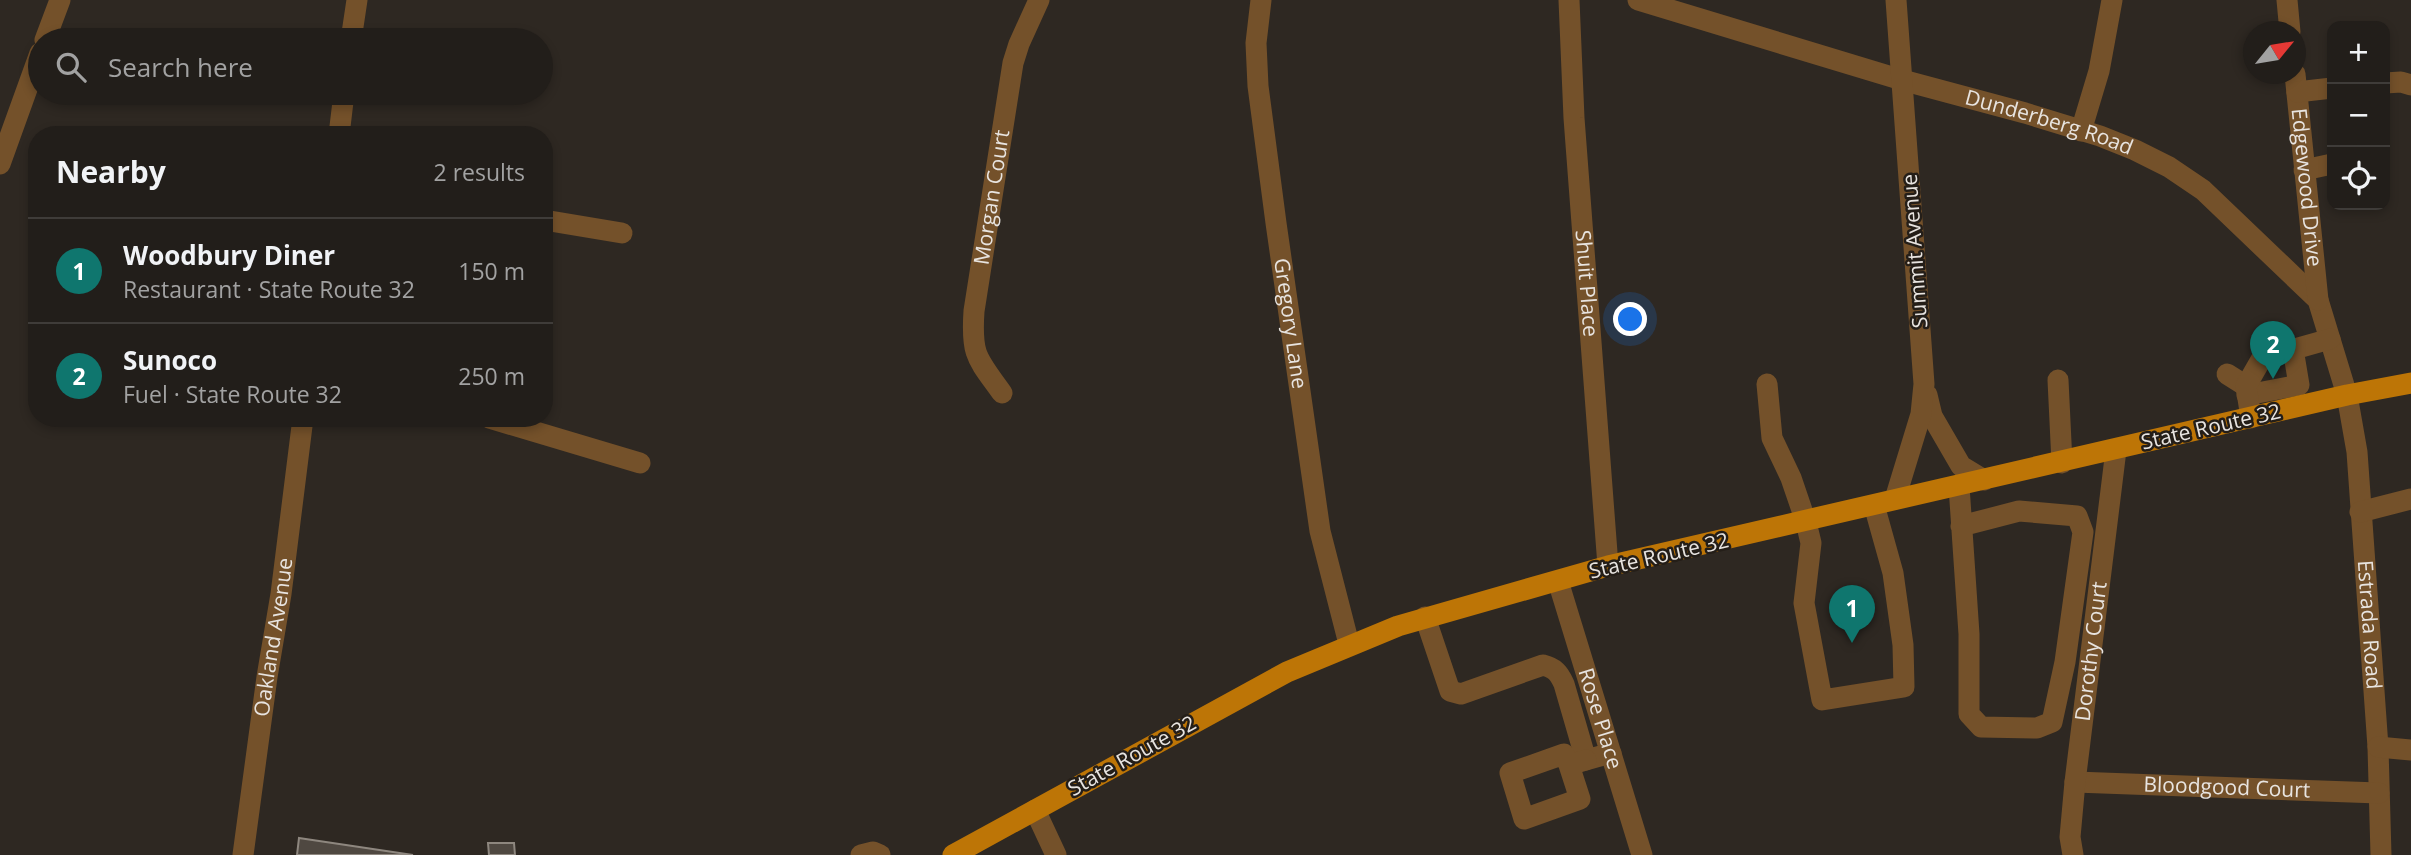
<!DOCTYPE html>
<meta charset="utf-8">
<style>
body{margin:0;font-family:"Open Sans",sans-serif;background:#2a2723;color:#f1f3f6}
.controls{position:absolute;right:21px;top:21px;display:grid;overflow:hidden;border-radius:14px;box-shadow:0 4px 10px #0003}
.controls button{width:63px;height:63px;display:grid;place-items:center;padding:0;border:0;border-bottom:2px solid #3f3c39;background:#221e1a;color:#f1f3f6;font:35px sans-serif}
.compass{position:absolute;left:2243px;top:21px;width:63px;height:63px;border-radius:50%;background:#221e1a;box-shadow:0 4px 10px #0003;rotate:60deg}
.you{position:absolute;left:1631px;top:320px;width:24px;height:24px;margin:-18px;border:5px solid #fff;border-radius:50%;background:#1a73e8;box-shadow:0 0 0 10px #1a73e833}
.badge{display:grid;place-items:center;width:46px;height:46px;border-radius:50%;background:#0f766e;color:#fff;font-size:23px;font-weight:700}
.pin{position:absolute;translate:-50% -58px;filter:drop-shadow(0 2px 4px #0008)}
.pin::after{content:'';position:absolute;top:37px;width:24px;height:21px;background:inherit;clip-path:polygon(0 0,100% 0,50% 100%)}
.list{margin:0;padding:0;list-style:none}
h2{display:flex;justify-content:space-between;align-items:center;height:91px;margin:0;padding:0 28px;font-size:30px}
h2 small{font-size:23px;font-weight:400;color:#a2a2a2}
.list li{display:grid;grid-template-columns:46px 1fr auto;gap:21px;align-items:center;box-sizing:border-box;height:105px;padding:0 28px;border-top:2px solid #3f3c39}
.list b{display:block;font-size:26px;white-space:nowrap}
.list p{margin:0;font-size:23px;white-space:nowrap;color:#a2a2a2}
.list em{font-size:23px;font-style:normal;color:#a2a2a2}
.icon{flex:none;width:38px;height:38px;fill:none;stroke:currentColor;stroke-width:2;stroke-linecap:round;stroke-linejoin:round}
.map{position:relative;flex:none;width:2411px;height:855px;overflow:hidden}
.search{position:absolute;background:#221e1a;box-shadow:0 4px 10px #0003;left:28px;top:28px;width:525px;height:77px;display:flex;align-items:center;gap:18px;box-sizing:border-box;padding:0 24px;border-radius:38px;color:#a2a2a2;font-size:26px}
.panel{position:absolute;background:#221e1a;box-shadow:0 4px 10px #0003;left:28px;top:126px;width:525px;height:301px;border-radius:28px}
.map>svg:first-child{display:block}
</style>
<div class="map">
<svg width="2411" height="855" viewBox="0 0 2411 855">
<rect width="100%" height="100%" fill="#2e2822"/>
<g fill="#4f4841" stroke="#8e877f" stroke-width="2">
<path d="M299,838L413,855H297Z"/>
<path d="M488,843H514L515,855H489Z"/>
</g>
<g fill="none" stroke-linecap="round" stroke-linejoin="round">
<g stroke="#74512a" stroke-width="21">
<path id="s1" d="M1261,0L1256,43L1258,86L1276,223L1320,531L1349,644"/>
<path id="s2" d="M1569,0L1574,118L1608,566"/>
<path id="s3" d="M1638,0L1902,80L2025,113L2100,136L2135,150L2169,167L2203,190L2318,300L2347,395L2357,452L2378,747L2381,855"/>
<path d="M2287,0L2290,32"/>
<path d="M45,40L60,0"/>
<path d="M351,40L357,0"/>
<path id="s4" d="M2295,74L2318,300"/>
<path d="M2385,83L2401,82L2411,85"/>
<path d="M2297,92L2332,88"/>
<path d="M2081,131L2099,71L2112,0"/>
<path d="M339,135L344,93"/>
<path d="M0,164L40,53"/>
<path d="M2304,170L2332,164"/>
<path d="M544,220L622,233"/>
<path d="M2227,374L2246,386"/>
<path d="M2058,380L2062,463"/>
<path d="M1767,384L1772,438L1791,478L1806,522L1811,543L1804,603L1822,700L1904,687L1903,645L1893,573L1874,505"/>
<path id="s5" d="M1002,393C977,358 971,356 974,311L1013,63L1019,44L1039,0"/>
<path d="M1927,395L1932,416L1961,466L1984,480"/>
<path d="M2247,395L2299,385L2293,349"/>
<path d="M489,418L640,463"/>
<path d="M2251,418L2246,386L2262,358L2330,339"/>
<path d="M1959,486L1969,634V714L1981,727L2037,728L2052,722L2065,662L2083,532L2077,516L2019,511L1961,526"/>
<path d="M1895,499L1921,414L1924,384L1896,0"/>
<path d="M2360,512L2411,499"/>
<path id="s6" d="M1558,581L1642,855"/>
<path d="M1425,617L1450,691L1461,694L1543,665C1555,668 1559,673 1564,684L1586,760L1611,753"/>
<path d="M2378,747L2411,750"/>
<path d="M1569,765L1580,799L1524,819L1510,773L1564,754L1569,765L1586,760"/>
<path id="s7" d="M2075,782L2379,793"/>
<path d="M1035,810L1056,855"/>
<path id="s8" d="M243,855L267,677L281,594L303,418"/>
<path d="M861,855L873,852L880,855"/>
<path id="s9" d="M2073,855L2070,837L2075,782L2116,450"/>
</g>
<path stroke="#bd7506" stroke-width="21" d="M953,855L1287,672L1398,626L1608,566L2347,395L2411,383"/>
</g>
<g text-anchor="middle" stroke-width="5" stroke-linejoin="round" paint-order="stroke">
<g font-size="21" fill="#e8e4e0" stroke="#241e18">
<text dy="7" stroke="none"><textPath href="#s3" startOffset="429">Dunderberg Road</textPath></text>
<text dy="7" stroke="none"><textPath href="#s4" startOffset="114">Edgewood Drive</textPath></text>
<text dy="7" stroke="none"><textPath href="#s5" startOffset="205">Morgan Court</textPath></text>
<text transform="translate(1915 251) rotate(-94)" y="7">Summit Avenue</text>
<text dy="7" stroke="none"><textPath href="#s2" startOffset="284">Shuit Place</textPath></text>
<text dy="7" stroke="none"><textPath href="#s1" startOffset="326">Gregory Lane</textPath></text>
<text transform="translate(2211 427) rotate(-13)" y="7">State Route 32</text>
<text transform="translate(1659 556) rotate(-13)" y="7">State Route 32</text>
<text dy="7" stroke="none"><textPath href="#s3" startOffset="1088">Estrada Road</textPath></text>
<text dy="7" stroke="none"><textPath href="#s8" startOffset="220">Oakland Avenue</textPath></text>
<text dy="7" stroke="none"><textPath href="#s9" startOffset="205">Dorothy Court</textPath></text>
<text dy="7" stroke="none"><textPath href="#s6" startOffset="144">Rose Place</textPath></text>
<text transform="translate(1132 756) rotate(-29)" y="7">State Route 32</text>
<text dy="7" stroke="none"><textPath href="#s7" startOffset="152">Bloodgood Court</textPath></text>
</g>
</g>
</svg>
<div class="controls">
<button>+</button>
<button>−</button>
<button><svg class="icon" aria-label="locate" viewBox="0 0 24 24"><circle cx="12" cy="12" r="6"/><path d="M12 2v4M12 18v4M2 12h4M18 12h4"/></svg></button>
</div>
<svg class="compass" viewBox="-18 -18 36 36"><path d="M0-13l5 13h-10z" fill="#e53935"/><path d="M0 13l5-13h-10z" fill="#a2a2a2"/></svg>
<div class="you"></div>
<div class="pin badge" style="left:1852px;top:643px">1</div>
<div class="pin badge" style="left:2273px;top:379px">2</div>
<div class="search"><svg class="icon" aria-label="search" viewBox="0 0 24 24"><circle cx="10" cy="10" r="6"/><path d="M15 15l6 6"/></svg>Search here</div>
<section class="panel">
<h2>Nearby<small>2 results</small></h2>
<ul class="list">
<li><span class="badge">1</span><div><b>Woodbury Diner</b><p>Restaurant · State Route 32</p></div><em>150 m</em></li>
<li><span class="badge">2</span><div><b>Sunoco</b><p>Fuel · State Route 32</p></div><em>250 m</em></li>
</ul>
</section>
</div>
